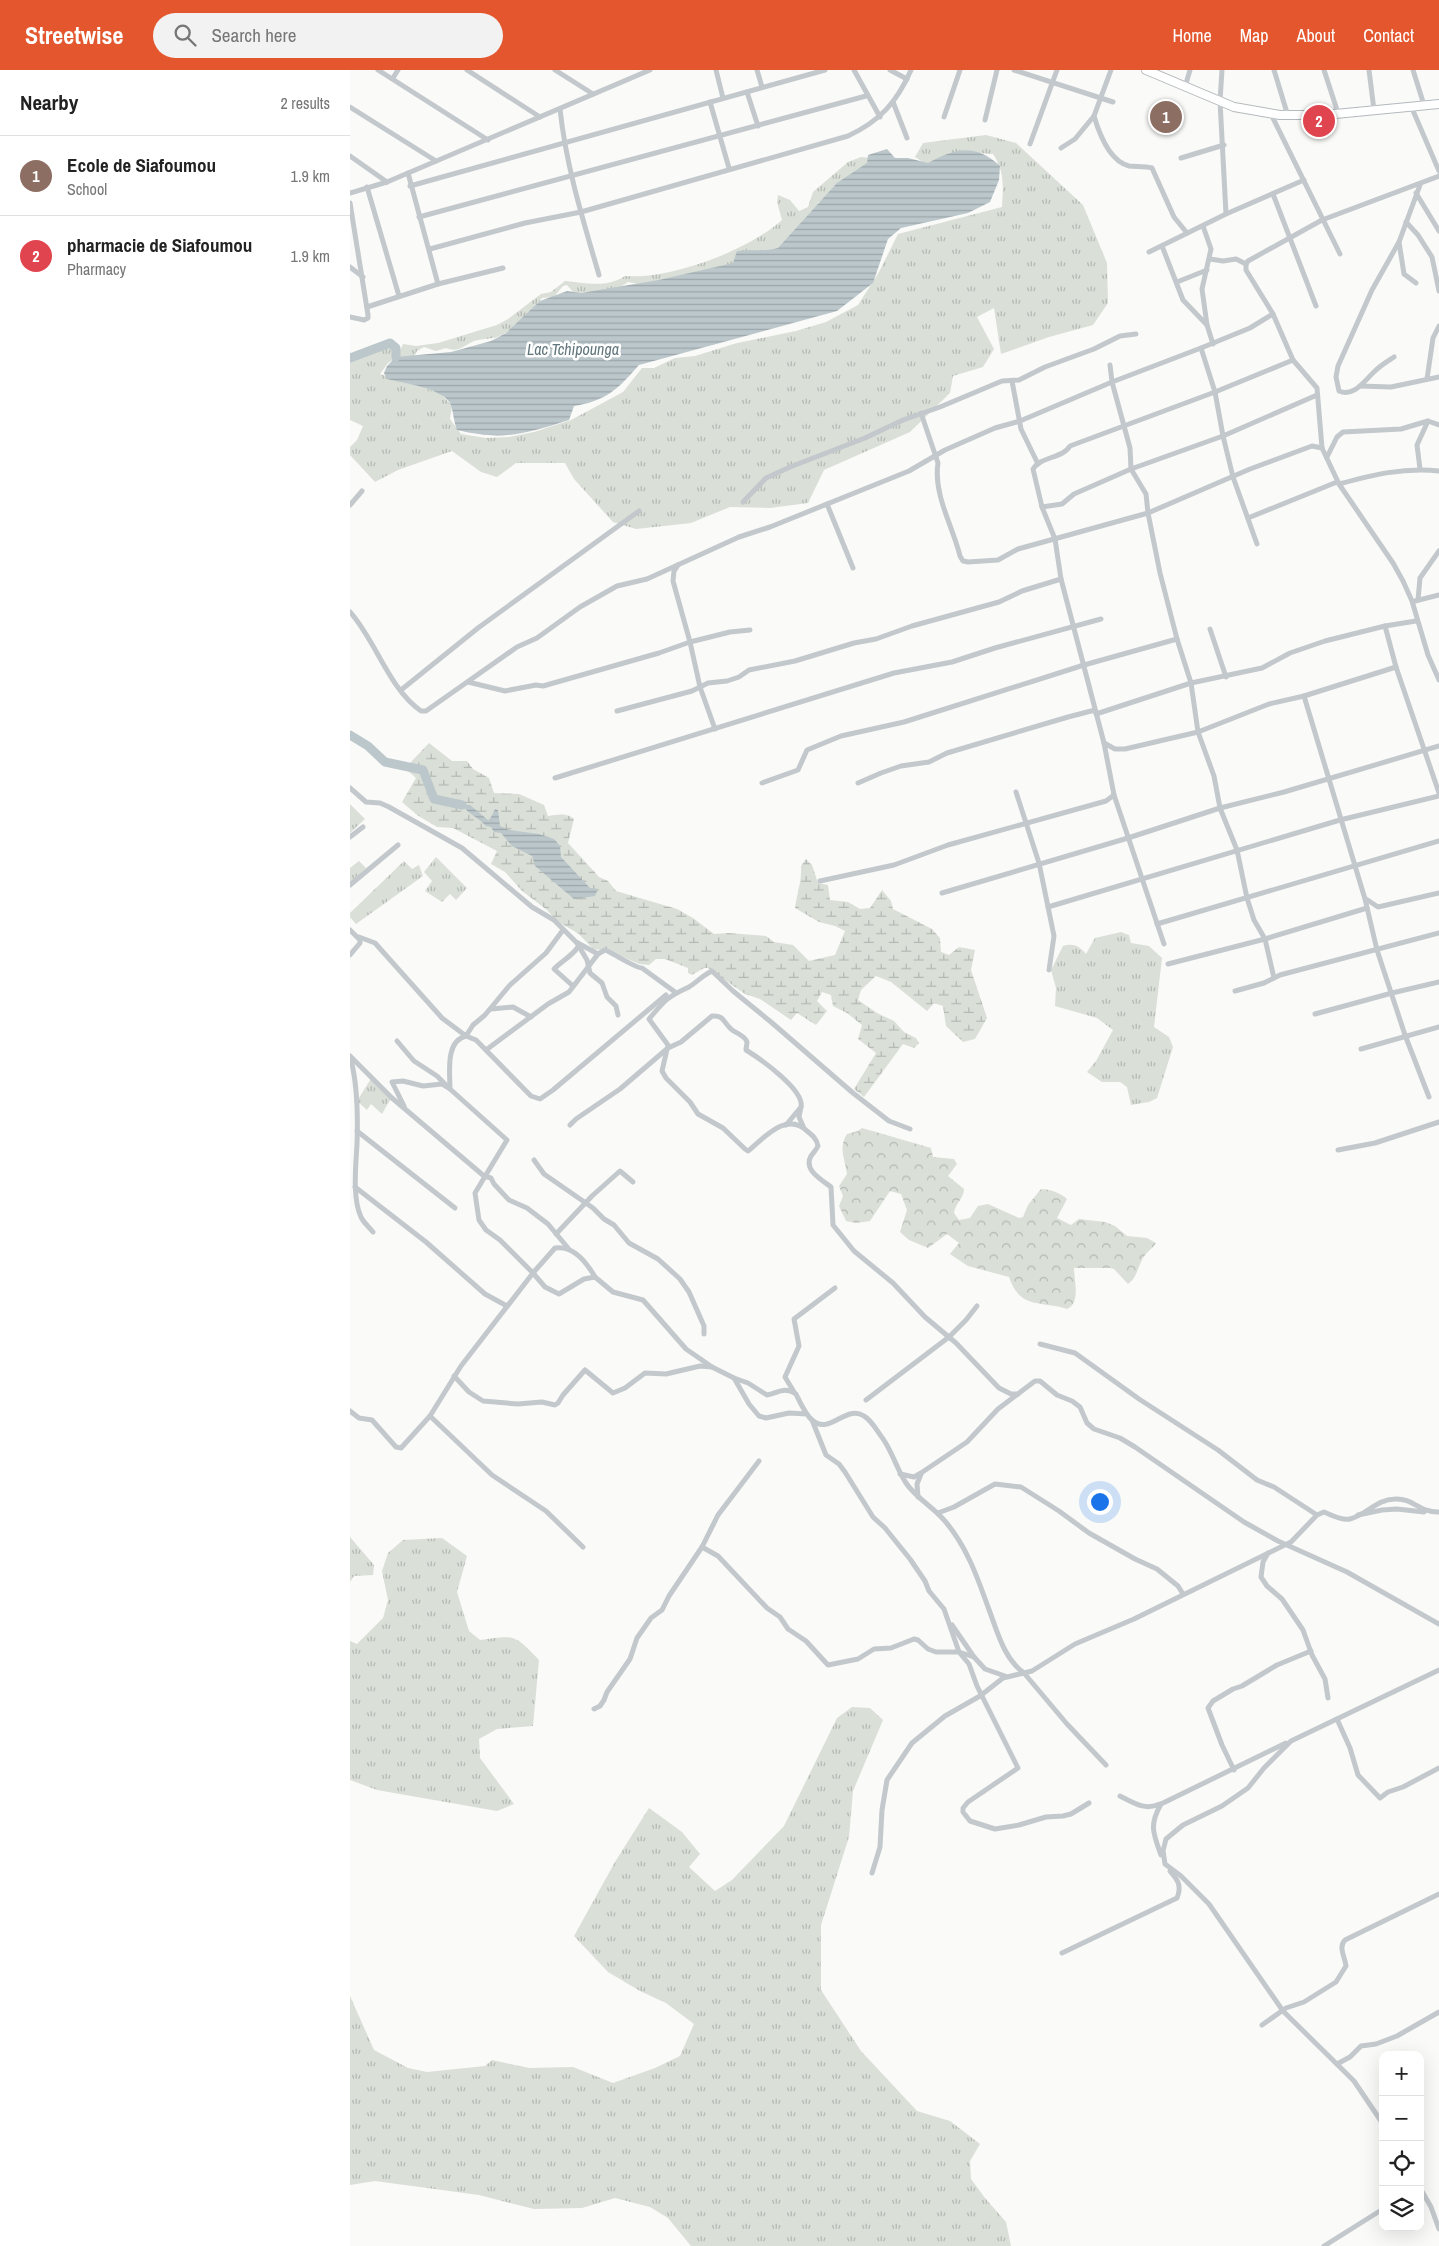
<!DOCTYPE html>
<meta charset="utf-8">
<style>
body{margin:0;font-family:"Archivo Narrow",sans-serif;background:#f2f2f2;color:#222}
.controls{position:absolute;right:15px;bottom:15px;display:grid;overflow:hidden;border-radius:10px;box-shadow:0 5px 20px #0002}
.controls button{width:45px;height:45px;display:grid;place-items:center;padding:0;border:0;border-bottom:1px solid #e0e0e0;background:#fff;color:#222;font:25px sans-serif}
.you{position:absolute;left:749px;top:1431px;width:18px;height:18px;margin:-12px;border:4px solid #fff;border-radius:50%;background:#1a73e8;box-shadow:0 0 0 8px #1a73e833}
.badge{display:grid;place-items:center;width:32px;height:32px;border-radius:50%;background:#e4572e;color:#fff;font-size:16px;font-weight:700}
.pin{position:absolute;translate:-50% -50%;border:2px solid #fff;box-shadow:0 1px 5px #0006}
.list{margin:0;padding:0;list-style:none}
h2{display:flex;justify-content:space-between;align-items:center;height:65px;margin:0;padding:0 20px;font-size:21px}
h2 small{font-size:16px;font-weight:400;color:#767676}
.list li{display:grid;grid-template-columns:32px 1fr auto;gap:15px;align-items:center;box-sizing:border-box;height:80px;padding:0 20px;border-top:1px solid #e0e0e0}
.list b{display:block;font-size:19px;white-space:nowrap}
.list p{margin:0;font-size:16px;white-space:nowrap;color:#767676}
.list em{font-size:16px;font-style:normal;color:#767676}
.icon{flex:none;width:28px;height:28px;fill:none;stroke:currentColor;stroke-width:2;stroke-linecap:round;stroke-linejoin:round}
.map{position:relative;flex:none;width:1089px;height:2176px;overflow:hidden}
header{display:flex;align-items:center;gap:30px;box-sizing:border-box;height:70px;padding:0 25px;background:#e4572e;color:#fff}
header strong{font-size:24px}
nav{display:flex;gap:28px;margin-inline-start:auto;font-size:18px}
.search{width:350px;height:45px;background:#f2f2f2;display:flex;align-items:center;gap:12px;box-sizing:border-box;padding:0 18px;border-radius:28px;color:#767676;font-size:19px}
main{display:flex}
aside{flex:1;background:#fff}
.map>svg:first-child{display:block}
</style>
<header>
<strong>Streetwise</strong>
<div class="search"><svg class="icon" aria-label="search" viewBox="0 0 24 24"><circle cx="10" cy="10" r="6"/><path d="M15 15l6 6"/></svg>Search here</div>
<nav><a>Home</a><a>Map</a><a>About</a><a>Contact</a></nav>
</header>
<main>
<aside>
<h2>Nearby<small>2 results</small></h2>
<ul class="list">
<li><span class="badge" style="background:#8d6e63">1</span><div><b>Ecole de Siafoumou</b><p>School</p></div><em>1.9 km</em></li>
<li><span class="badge" style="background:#e0444e">2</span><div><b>pharmacie de Siafoumou</b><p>Pharmacy</p></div><em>1.9 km</em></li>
</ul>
</aside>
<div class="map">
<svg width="1089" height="2176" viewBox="0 0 1089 2176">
<defs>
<pattern id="grass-tufts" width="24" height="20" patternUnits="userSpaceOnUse" patternTransform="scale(1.25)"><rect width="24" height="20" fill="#dadfd7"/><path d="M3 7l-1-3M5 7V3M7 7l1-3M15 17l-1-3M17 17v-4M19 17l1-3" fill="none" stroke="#b4b9b4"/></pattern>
<pattern id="forest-crowns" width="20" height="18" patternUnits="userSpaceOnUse" patternTransform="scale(1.25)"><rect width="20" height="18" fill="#dadfd7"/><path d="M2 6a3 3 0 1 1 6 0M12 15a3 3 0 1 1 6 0" fill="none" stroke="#b4b9b4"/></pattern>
<pattern id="wetland-marsh" width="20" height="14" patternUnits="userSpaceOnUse" patternTransform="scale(1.25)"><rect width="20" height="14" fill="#dadfd7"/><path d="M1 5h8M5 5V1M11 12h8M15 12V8" fill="none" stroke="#b4b9b4"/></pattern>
<pattern id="water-rules" width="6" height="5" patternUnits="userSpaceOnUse" patternTransform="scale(1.25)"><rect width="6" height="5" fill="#bbc7cb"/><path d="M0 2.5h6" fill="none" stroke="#9ca6aa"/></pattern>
</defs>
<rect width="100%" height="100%" fill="#fafaf8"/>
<g fill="url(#grass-tufts)">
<path d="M636,65L666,73L733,135L757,193L758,233L743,255L699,267L651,284L644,238L627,247L644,279L633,297L603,306L600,323L560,362L474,400L458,433L420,438L380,437L341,453L286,459L263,452L224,409L215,393H166L147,407L131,402L102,381L48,400L25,412L0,385V377L7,370L13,356L0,350V285L35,276L50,281L53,274L66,276L88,273L147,255L158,249L191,224L201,222L215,211C235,213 257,218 275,206C320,210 399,180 432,150L427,132L428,125L440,130L449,141L458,137L463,122L498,92L511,87L520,88L521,95L496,112L484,116L477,134L468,132L470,137L432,178L385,195L293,215L278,212L266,220L227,223L223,222L217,215L213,216L204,227L192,228C180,243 165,260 147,267C140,269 131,269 124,271C113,276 108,283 96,278L86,281L74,277L67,281L61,292L50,289V286L38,293L30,304L90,323L102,336L100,349L111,364L136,368L159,367L184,362L221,350L273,322L292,298H304L325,288L345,286L387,273L446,261L476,252L508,235L529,202L548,164L652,137C653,115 655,102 643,84L608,82L576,94L565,87L573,73Z"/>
<path d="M0,734L15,749L0,763Z"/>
<path d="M86,787L117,818L106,830L100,824L92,832L75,821L82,811L74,802Z"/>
<path d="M9,791L16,798L0,813V798Z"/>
<path d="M54,791L62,799L69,795L73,806L6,854L0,847V843Z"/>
<path d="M771,862L779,865L781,873L799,876L812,888L804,957L819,967L823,977L807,1028L799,1032L781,1035L777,1017L770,1012H752L737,1002L746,991L763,960L747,948L705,936L706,918L701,900L713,876C724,873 729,876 736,884L745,868Z"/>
<path d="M22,1007L41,1028L32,1044L21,1034L17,1040L7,1031Z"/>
<path d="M0,1467L24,1495L23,1505L4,1506L0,1512Z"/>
<path d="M92,1468L117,1486L107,1522L119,1561L130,1570C165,1565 164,1564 189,1590L183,1656L147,1659L129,1669L130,1688L164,1734L147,1741L27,1720L0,1710V1571L7,1574L33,1548L38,1530L32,1501L38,1483L53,1470Z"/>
<path d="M502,1637L520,1638L533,1650L503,1721L499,1767L471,1855V1920L511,1981L567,2041L600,2051L630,2074L620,2091L621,2109L635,2128L656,2152L661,2176H341L318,2148L300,2137L265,2128L232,2138L184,2139L129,2125L25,2111L0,2115V1926L24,1980L58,1998L77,2002L135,1996L142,1990L179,1998L223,1997L263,2013L305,1998L330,1986L344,1954L316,1933L290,1921L258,1902L224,1866L265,1792L299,1738L332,1762L350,1784L339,1797L365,1821L382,1810L434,1756L487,1648Z"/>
</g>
<path fill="url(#forest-crowns)" d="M512,1058L581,1078L583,1087L604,1089L607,1094L598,1106L614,1119C614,1128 605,1134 604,1143L609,1150L620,1148L628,1136L638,1134L669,1148L673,1147L678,1135L691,1119C699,1119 711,1123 717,1129L707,1148L721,1155L729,1149L755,1152L765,1156L777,1166L797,1168L806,1173C803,1178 799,1180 795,1185C788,1194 788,1207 778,1214L764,1199L760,1198H724C724,1210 731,1233 717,1239C691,1230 670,1240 659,1207L618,1196L600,1184L609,1173L597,1164L578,1178L559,1170L550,1162L557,1140L551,1124L540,1121L520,1151L506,1153L496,1151L489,1136L493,1126L489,1116L497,1104C495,1089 488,1078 497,1064L508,1061Z"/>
<path fill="url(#wetland-marsh)" d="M79,673L102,691H117L123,699L139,708L144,723L169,724L194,735L198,746C207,745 216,742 224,749L218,773L249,807L258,811L266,821L327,839L343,848L364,864L378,863L416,866L424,872L443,875L459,891L485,885L495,861L485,856L469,852L445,838C447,823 452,811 451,796L456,789L462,795L468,813L478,815L480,830L498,832L510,839L520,838L532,820L541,831L543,839L582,859L590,868L591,882L599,885L609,877L625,880L621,900L637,948L625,969L613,972L596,956L593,936L584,933L577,941L541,912L526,906L511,920L508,930L527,943L544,951L554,962L566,968L569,973L564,978L553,974L514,1027L504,1019L526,983L508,969L512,955L497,943L483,936L481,925L472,922L467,931L477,941L466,955L447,943L441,950L410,929L395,924L358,898H354L342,905L338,903V898L315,889H306L299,895L289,894L260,881L243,879L229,864L207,851L197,840L172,821L155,802L141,794L147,781L103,758L87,757L67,745L52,732L66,708L58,701L60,693Z"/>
<g fill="url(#water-rules)">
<path d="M537,79L545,88H558L578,93C606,78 625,73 650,96L649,110L640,132L618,143L551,158L538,169L523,213L487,241L289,295C268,319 256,331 224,336L219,350C175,364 153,371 107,360C104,353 103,339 100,333C91,318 53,313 37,309L34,303L37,296L46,287L101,282L141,271L156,263L190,231L217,221L231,223L309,210L383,193L387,181C401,179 414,182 428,178L487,113L517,93L518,85Z"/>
<path d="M112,735H120L139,751L145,739L148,740L150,756L159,760L189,764L204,769L210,776L211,787L240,818L248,819L245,826L224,829L185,796L182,786L162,776L151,763L144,762L141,757L136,756C128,747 118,744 112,735Z"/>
</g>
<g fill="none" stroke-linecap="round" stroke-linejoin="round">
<g stroke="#bbc7cb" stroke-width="9">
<path d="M0,288L40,273L46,278V287"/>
<path d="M0,665L18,676L35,692L73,700L84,729L112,735"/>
</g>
<g stroke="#b4b9bd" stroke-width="10">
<path id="trunk" d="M796,0L884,37L930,45H975L1089,34"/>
</g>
<g stroke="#c3c8cc" stroke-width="5">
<path d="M28,0L138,70"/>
<path d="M117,0L190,47"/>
<path d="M205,0L243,24"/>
<path d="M366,0L373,28"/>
<path d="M407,0L412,17"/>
<path d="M504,0L530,47"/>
<path d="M540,0L557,9"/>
<path d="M664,0L763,32"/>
<path d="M872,0L870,31L876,144"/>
<path d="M924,0L938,46"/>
<path d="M974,0L988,43"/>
<path d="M1019,0L1024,40"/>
<path d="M1063,0L1074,35"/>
<path d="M43,8L48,0"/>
<path d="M835,17L840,0"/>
<path d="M397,22L408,56"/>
<path d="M360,32L379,98"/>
<path d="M543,32L557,68"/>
<path d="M1061,36L1089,101"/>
<path d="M0,37L86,91"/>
<path d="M210,39C216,96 233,150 249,205"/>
<path d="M921,44L990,184"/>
<path d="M744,46C749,63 759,91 779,96C786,97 794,96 802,98L824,147L837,163"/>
<path d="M594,47L610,0"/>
<path d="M635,50L647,0"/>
<path d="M680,74L707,0"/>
<path d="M711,78L725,69L744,46L761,0"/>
<path d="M0,86L37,112"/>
<path d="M831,88L874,75"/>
<path d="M58,103L88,214"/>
<path d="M60,116L475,0"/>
<path d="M17,117L49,226"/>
<path d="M0,123L37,112L300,0"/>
<path d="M1066,123L1089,161"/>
<path d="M923,124L966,236"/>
<path d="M0,133L18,245V248L14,250L0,247"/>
<path d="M69,147L516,26"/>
<path d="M1056,152L1068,165L1082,187L1089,221"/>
<path d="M853,156L861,179L852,219L857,255L863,274"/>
<path d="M812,176L833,230L857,255"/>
<path d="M80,179L175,153L231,142L498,66C530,51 547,32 561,0"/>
<path d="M799,182L876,144L954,110"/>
<path d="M860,189L873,191L886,189L896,194"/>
<path d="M896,194V200L923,244L943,290L967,318L972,378L989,414L1043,493L1053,511L1062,531L1078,585L1089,610"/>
<path d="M896,194L898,191L972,150L1089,106"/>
<path d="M0,197L13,207"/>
<path d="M827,212L857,200"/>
<path d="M1066,213L1054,204L1049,172L1070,115"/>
<path d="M17,237L88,214L153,198"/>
<path d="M1044,287C1038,291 1031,295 1025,301C1015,310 1004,328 989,321L986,307L988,296L1022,220L1049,172"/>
<path d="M760,295L762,312L780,378L781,399L796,424L798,443L810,503L827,569L841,613L848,662L864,706L870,738L887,780L897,828L904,850L915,869L924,908"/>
<path d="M1077,309L1083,268L1089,256"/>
<path d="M662,311L671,359L688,394"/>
<path d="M1010,316L1041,317L1089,307"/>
<path d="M571,343L588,393C583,424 603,457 610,486L613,491L618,492L648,490L668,479L798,443L900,399L962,376L972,378"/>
<path d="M977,387L987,367L993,362L1051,359L1078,351L1089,355"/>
<path d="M1070,399L1067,375L1078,351"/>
<path d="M989,414C1022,405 1054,397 1089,401"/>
<path d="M393,432L416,408L440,397L515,368L553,350L590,337L652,311L669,310L695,297L744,279L770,266L786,264"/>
<path d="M477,434L503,498"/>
<path d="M0,435L12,421"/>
<path d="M692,437L712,434L724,424L781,399L873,366L967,325"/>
<path d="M898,448L987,412"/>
<path d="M907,474L883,407L873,366L865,322L851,278L900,258L923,244"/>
<path d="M328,495L324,501L323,511L340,572L350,617L365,659"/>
<path d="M1068,530L1070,508L1089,481"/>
<path d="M1065,531L1089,525"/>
<path d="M0,542C26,571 39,619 71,641H76L167,577L187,568L230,537L267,516L297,509L389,467L420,457L559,401L595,380L645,358L670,351L762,312L851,278"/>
<path d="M1035,556L1046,597L1089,723"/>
<path d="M860,559L876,607"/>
<path d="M118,612L155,621L186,615L193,616L309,583L340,572L380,562L400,560"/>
<path d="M51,620L128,558L289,441"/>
<path d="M954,626L1015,829L1027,880L1055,965L1079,1027"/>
<path d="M267,641L342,621L358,613L377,611L389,607L399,600L445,591L504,573L526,569L562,556L649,532L672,521L711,509"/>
<path d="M746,644L841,613L912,598L940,583L975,571L1035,556L1066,551"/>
<path d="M754,673L765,679H775L848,662L919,634L954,626L1046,597"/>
<path d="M205,708L544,603L602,592L645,578L751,549"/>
<path d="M412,713L448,700L457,680L491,666L554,652L734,595L827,569"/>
<path d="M508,713L531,703L551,696L579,692L597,683L718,647L745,640"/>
<path d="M0,718L16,732L30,733L39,737L112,778L182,837L204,850L226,872L248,884L255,880C263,883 287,899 292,898L325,922"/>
<path d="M666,722L689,793L704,866L699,900"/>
<path d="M0,767L13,757"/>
<path d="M470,811L544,795L598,775L756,731L764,725"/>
<path d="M0,815L48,775"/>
<path d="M592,823L778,768L870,738L934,722L1089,676"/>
<path d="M1016,829L1028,837L1089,823"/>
<path d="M698,837L990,750L1089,726"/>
<path d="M807,854L1089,771"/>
<path d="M0,860L10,870V873L0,885"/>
<path d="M9,867L25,873L92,948L116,966L123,955L135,945L159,916L196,883L213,860"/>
<path d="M227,873L237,890L240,903L252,913L257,927L266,936L268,945"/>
<path d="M814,874L764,725L754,673L711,509L705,469L692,437L683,399C691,386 712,389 720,376L865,322L943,290"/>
<path d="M818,894L915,869L1017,838"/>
<path d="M223,916L204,899C212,891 222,886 228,877"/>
<path d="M885,921L914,913L930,905L1089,863"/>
<path d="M141,939L163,937L181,947"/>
<path d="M965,944L1042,923L1089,912"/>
<path d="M47,971L64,991L87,1006L96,1015"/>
<path d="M1011,979L1089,957"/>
<path d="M136,980L198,934L219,922L248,884"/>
<path d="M0,986L42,1028L134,1106L141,1108L144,1114L159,1130L177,1138L198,1154L218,1178"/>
<path d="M0,986C8,1014 8,1046 7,1074C6,1094 2,1128 11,1147C13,1152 19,1157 23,1162"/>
<path d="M54,1036L42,1012L53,1011L73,1016L92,1014L100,1019"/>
<path d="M220,1055L226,1049L270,1019L318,978L331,972L362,946C374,945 374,953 381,959C385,963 395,965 397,972C397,975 396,977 396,980C409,988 455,1020 451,1037"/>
<path d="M436,1055L451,1037L449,1047L453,1056"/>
<path d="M560,1059L539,1051L503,1023L421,952L383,921L362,901C353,905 347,912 339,917C317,927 315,930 299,949L318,975L312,1001L316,1008L340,1032L348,1044L373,1058L395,1079L398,1081C414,1068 436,1041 457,1061C462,1065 467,1069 468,1076C466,1080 464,1082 461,1086C453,1100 472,1110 481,1117L483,1155L504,1181L543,1213L575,1247L606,1273L649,1318L661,1324H668"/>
<path d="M7,1061L105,1138"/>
<path d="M988,1080L1025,1073L1089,1052"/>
<path d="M184,1090L194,1104L243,1138L254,1149L264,1155L279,1173L308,1189L330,1209L339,1222L354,1256V1264"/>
<path d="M5,1117L76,1172L135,1224L157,1236"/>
<path d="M206,1164L242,1126L270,1101L283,1112"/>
<path d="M245,1207L263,1222L293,1230L336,1279L362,1297L384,1308"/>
<path d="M690,1274L725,1283L789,1329L868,1380L907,1410L924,1417L967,1445"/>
<path d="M104,1306L119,1322L133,1331L168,1334L192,1332L205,1335L208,1333L213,1325L235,1300L263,1323L275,1318L295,1303L316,1304L350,1296L362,1297"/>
<path d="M444,1322L435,1307L449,1276L444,1249L485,1218"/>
<path d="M516,1330L599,1267L616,1250L627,1236"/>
<path d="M0,1341L9,1348L22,1350L46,1377L51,1378L80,1346L142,1405L196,1441L233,1477"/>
<path d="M457,1344L439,1343L416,1348L409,1346L399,1334L384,1308L398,1313L417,1325C428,1323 434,1316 446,1324C450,1332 455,1344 462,1350C480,1366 495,1334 514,1346C521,1350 526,1359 531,1366C542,1380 546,1398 556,1413C566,1428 582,1436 594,1450C616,1475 627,1506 638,1537C647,1560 653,1588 674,1603L682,1601L725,1574L784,1549L941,1472L967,1445L974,1442C981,1445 992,1451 1000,1449C1016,1445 1027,1429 1045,1429C1063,1428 1070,1443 1089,1442"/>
<path d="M80,1346L111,1296L183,1203L195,1217L209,1224L234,1209L245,1207C237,1193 223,1175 205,1178L183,1203L150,1170L136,1160L129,1150L125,1123L157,1070L100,1019C100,1003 95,971 116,966L126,970L181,1026L190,1029L203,1020L316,925"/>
<path d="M462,1350L476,1385L489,1394L495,1402L523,1447L535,1458L560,1489L575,1511L579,1521L594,1539L609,1582L619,1594L627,1616L668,1698L618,1732L613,1738V1742L620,1751L645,1759L669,1755L696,1747L713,1746L721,1744L739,1733"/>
<path d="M550,1404L564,1407L571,1403L617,1372L648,1339L685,1311H690L707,1325L722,1331L730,1337L737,1353L744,1359L770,1368L785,1377L894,1452L928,1471L997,1502L1089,1554"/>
<path d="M568,1427L567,1414L571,1404"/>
<path d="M588,1443L604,1437L645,1414L671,1417L709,1441L739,1463L785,1489L807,1499L828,1516L833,1524"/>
<path d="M1008,1445L1032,1440L1047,1439L1074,1442"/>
<path d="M352,1477L368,1486L417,1538L430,1547L438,1559L456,1571L478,1595L508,1589L524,1579L541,1578L564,1569L568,1570L578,1579L586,1582H609L624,1587L635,1599L655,1606"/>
<path d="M918,1483L913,1492L911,1507L917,1516L932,1529L953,1560L962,1585L975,1609L978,1628"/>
<path d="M602,1555L624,1587"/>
<path d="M244,1639L250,1636L254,1630L257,1622L280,1589L287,1568L301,1548L312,1540L319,1526L352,1477L368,1445L409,1391"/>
<path d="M987,1649L1000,1678L1008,1705L1030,1728L1038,1722L1053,1717L1089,1698"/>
<path d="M884,1700L872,1675L858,1638L863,1631L883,1619L892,1616L927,1595L961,1581"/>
<path d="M770,1726C784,1733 795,1741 810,1734"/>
<path d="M811,1785C803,1763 799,1755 811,1734L936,1673"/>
<path d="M522,1803L530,1777L532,1740L537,1710L562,1673L595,1646L630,1626L653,1608L674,1603L717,1654L756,1695"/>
<path d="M712,1883L827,1828C832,1816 828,1810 820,1801"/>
<path d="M912,1955L936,1938L954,1932L986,1912L996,1896C995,1887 988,1877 995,1870L1089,1824"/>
<path d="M987,1994L1000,1987L1011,1976L1026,1974L1047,1966L1089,1942"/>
<path d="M1033,2054L1004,2011L933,1941L859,1834L831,1806L815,1794L813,1781L816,1769L833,1755L872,1736L898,1718L914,1698L941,1671L1089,1600"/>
<path d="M1070,2118L1081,2137L1089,2159"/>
<path d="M974,2176L1033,2139"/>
</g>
<use href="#trunk" stroke="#fff" stroke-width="8"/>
</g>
<g text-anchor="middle" stroke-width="5" stroke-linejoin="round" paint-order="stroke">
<g font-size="16" font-style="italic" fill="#60757c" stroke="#fff">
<text x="223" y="285">Lac Tchipounga</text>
</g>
</g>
</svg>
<div class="controls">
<button>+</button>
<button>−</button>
<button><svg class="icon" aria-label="locate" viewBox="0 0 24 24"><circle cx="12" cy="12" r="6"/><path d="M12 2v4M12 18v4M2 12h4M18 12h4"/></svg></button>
<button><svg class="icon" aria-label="layers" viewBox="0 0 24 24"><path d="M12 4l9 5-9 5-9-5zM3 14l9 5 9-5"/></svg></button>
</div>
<div class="you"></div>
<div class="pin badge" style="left:816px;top:47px;background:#8d6e63">1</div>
<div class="pin badge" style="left:969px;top:51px;background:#e0444e">2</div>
</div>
</main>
